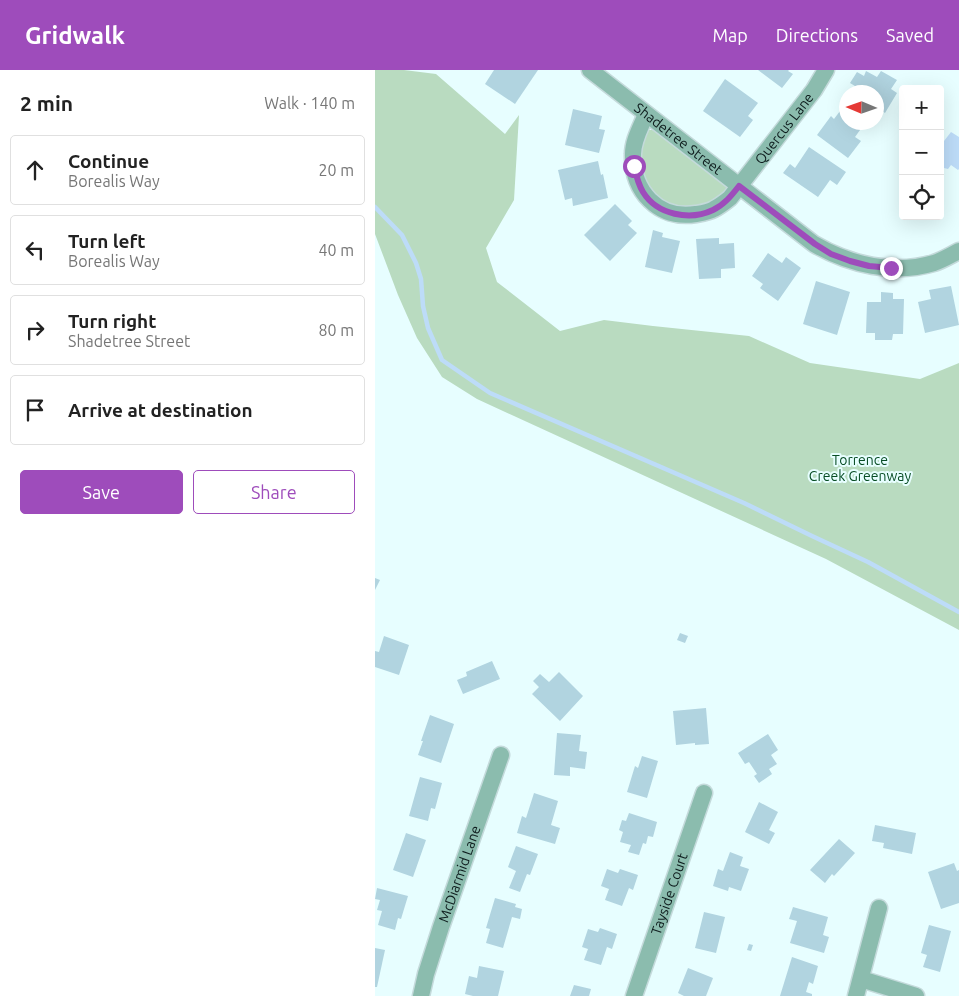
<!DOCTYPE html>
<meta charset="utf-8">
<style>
body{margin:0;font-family:Ubuntu,sans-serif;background:#f2f2f2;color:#222}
.controls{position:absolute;right:15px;top:15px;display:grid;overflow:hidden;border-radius:5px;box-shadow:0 5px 20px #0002}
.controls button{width:45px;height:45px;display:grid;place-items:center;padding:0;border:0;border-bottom:1px solid #e0e0e0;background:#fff;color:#222;font:25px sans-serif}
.compass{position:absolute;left:464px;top:15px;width:45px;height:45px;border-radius:50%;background:#fff;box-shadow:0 5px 20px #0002;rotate:272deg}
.stop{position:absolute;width:15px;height:15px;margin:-11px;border:4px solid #9e4cbb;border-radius:50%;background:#fff}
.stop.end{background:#9e4cbb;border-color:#fff;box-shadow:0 1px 5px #0008}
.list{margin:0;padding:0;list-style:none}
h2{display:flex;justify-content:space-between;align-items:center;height:65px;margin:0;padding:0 20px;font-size:21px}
h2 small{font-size:16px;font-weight:400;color:#767676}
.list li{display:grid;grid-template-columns:32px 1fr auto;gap:15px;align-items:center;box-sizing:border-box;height:70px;margin:0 10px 10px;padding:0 10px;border:1px solid #e0e0e0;border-radius:5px}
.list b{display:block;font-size:19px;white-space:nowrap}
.list p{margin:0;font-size:16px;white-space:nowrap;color:#767676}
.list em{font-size:16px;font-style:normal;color:#767676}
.actions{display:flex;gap:10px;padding:15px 20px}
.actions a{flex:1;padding:11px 0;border:1px solid #9e4cbb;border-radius:5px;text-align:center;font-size:18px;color:#9e4cbb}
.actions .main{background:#9e4cbb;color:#fff}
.icon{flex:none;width:28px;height:28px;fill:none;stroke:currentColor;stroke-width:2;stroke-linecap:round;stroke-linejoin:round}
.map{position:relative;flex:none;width:584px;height:926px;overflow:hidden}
header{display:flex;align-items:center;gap:30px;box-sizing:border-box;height:70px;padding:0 25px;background:#9e4cbb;color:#fff}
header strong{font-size:24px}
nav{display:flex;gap:28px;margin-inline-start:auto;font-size:18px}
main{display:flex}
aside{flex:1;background:#fff}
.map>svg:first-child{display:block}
</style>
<header>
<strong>Gridwalk</strong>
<nav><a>Map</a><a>Directions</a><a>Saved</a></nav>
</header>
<main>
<aside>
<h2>2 min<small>Walk · 140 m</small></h2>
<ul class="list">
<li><svg class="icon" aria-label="ahead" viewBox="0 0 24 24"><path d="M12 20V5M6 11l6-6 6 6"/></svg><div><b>Continue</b><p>Borealis Way</p></div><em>20 m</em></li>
<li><svg class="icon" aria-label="left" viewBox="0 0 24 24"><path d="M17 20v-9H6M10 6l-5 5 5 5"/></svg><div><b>Turn left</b><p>Borealis Way</p></div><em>40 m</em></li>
<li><svg class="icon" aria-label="right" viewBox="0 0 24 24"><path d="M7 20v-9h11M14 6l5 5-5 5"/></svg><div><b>Turn right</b><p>Shadetree Street</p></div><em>80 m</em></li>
<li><svg class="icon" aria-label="arrive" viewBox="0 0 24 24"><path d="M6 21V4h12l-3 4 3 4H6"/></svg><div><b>Arrive at destination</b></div></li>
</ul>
<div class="actions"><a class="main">Save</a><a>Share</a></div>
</aside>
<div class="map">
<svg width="584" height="926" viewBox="0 0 584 926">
<rect width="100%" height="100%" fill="#e7feff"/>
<g fill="#b9dbc0">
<path d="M0,0H29L61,4L130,64L144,45L139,130L111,178L122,212L185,261L229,250L278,256L374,266L435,293L545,309L584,293V560L451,489L102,329L67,307L42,268L23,225L0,164Z"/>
<path d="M274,60H277L281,61L349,114L351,117V121L347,125L332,134L318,138L299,136L289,131L281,126L269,109L264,84L269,64Z"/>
</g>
<path fill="#bddcf8" d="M576,62L584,67V99L583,100L576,95L573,99L569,98L565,103V68L569,71Z"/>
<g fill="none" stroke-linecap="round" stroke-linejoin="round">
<path stroke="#bddcf8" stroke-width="4.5" d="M0,137L27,165L41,193L46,209L48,236L53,258L67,290L115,323L369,433L437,466L493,492L584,542"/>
</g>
<g fill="#b1d4e0">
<path d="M119,0H163L140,34L110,14Z"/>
<path d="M383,0H414L413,1L418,4L407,18Z"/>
<path d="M491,1L502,7L506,1L522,10L516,19L522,23L510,43L502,38V22H477L480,16L475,13L482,2L489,6Z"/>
<path d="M350,9L383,33L373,46L378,50L365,67L328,41Z"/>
<path d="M468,37L472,40V52H488L490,53L480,67L486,71L473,88L442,65L456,46L459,49Z"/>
<path d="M198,39L227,46L224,59L230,60L224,83L190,75Z"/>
<path d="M434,77L471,102L462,115L455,110L443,127L408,103L415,94L420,98Z"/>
<path d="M223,91L226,105L228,104L233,128L198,136L197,128L190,130L183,100Z"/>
<path d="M240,134L257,151L253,155L262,163L235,191L209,165Z"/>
<path d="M278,160L288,163L287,167L305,171L297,203L270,197Z"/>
<path d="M344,168V174L359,173L360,198L346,199V208L324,209L321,169Z"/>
<path d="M393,183L407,193L411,187L426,198L403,231L385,218L388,214L377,206Z"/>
<path d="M441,211L475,222L462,265L428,254Z"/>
<path d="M576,216L584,255L550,263L543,232L556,229L554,220Z"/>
<path d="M506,222L518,223V229H529L528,264H518L517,270H500V263H491L492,232H506Z"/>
<path d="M0,508L5,510L0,520Z"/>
<path d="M305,563L313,566L310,573L302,570Z"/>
<path d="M9,566L34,575L24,605L0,597V581L4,582Z"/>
<path d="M117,591L125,609L88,624L82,610L92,606L91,602Z"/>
<path d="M184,602L208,626L185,651L157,624L164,617L158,611L165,604L174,612Z"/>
<path d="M331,638L334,674L320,675V673L301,675L298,641Z"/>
<path d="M55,645L79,654L66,693L43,685L48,671H46Z"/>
<path d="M182,663L206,665L204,681L212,682L210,699L195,697V706L179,705Z"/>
<path d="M393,664L403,680L396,685L402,694L394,699L397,704L384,713L379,706L382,704L374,692L370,694L363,683Z"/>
<path d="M267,686L283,691L272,728L252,722L260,696L263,698Z"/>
<path d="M45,707L67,713L60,739L56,738L53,751L34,746Z"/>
<path d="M159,723L183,731L176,755L185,758L180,774L142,763L147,746L151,748Z"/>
<path d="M384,732L403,742L394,760L400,763L394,774L370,762Z"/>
<path d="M254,743L282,752L278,767L273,766L271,774L268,773L264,785L253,782L256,775L245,772L248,762L244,760L247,750L251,751Z"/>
<path d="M500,755L541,763L537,784L508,778L509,773L497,771Z"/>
<path d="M31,763L51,770L38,807L18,800Z"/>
<path d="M464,769L480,783L459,806L457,804L450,813L435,800Z"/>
<path d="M141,776L163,784L155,805L152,804L145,822L134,818L141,801L133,797Z"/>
<path d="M355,782L368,787L365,796L374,799L366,821L354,817L353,821L338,816L343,799L348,801Z"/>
<path d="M579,793L582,801L584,800V833L566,839L553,802Z"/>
<path d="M232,799L243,803L245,799L263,805L258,820L254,818L247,836L230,830L234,819L226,816Z"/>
<path d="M2,818L33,826L26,849L23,848L20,860L3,855L7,841L2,840L5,830L0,829Z"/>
<path d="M120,828L141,834L140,837L147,839L145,849L137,847L128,878L111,873L115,859L111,858Z"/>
<path d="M418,837L453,847L448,865L454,867L449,883L415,873L422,851L414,849Z"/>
<path d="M329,842L350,847L341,883L320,878Z"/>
<path d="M554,855L576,861L565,902L548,897L552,885L546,883Z"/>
<path d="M225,858L242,864L237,879L232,877L226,895L209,890L213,879L207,877L213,859L223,862Z"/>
<path d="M374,874L378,875L376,881L372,880Z"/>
<path d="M0,878L10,880L2,917H0Z"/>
<path d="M417,887L443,896L438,914L434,912L431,922L437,924V926H405Z"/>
<path d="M104,896L129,901L123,926H98L90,924L94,906L102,908Z"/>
<path d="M313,898L338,908L331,926H309L303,923Z"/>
<path d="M199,915L216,919L214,926H195Z"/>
</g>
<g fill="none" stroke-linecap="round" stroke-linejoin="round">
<g stroke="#c4dadb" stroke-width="19">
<g id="minor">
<path id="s1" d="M215,0L439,174C475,195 519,205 559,193C568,190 576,185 584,181"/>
<path id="s2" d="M271,44C266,57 258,70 258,84C257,121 283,150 321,144C327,143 334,142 339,139C345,136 350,132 355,128L439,20L451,0"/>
<path d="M486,909L541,926"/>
<path id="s3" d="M46,926L51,904L66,857L126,685"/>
<path id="s4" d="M259,926L329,723"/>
<path d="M481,926L504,838"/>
</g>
</g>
<use href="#minor" stroke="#8bbcae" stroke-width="16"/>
</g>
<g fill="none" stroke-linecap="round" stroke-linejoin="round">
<path stroke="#9e4cbb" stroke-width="6" d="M259,96C261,105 263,114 268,122C282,145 315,151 338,140C349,135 357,125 364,116L440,174L456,184L475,191L494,196L516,198"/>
</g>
<g text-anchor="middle" stroke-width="4" stroke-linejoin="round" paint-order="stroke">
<g font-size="14" fill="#0d1b1c" stroke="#e7feff">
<text dy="5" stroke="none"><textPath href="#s2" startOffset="269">Quercus Lane</textPath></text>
<text dy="5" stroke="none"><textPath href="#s1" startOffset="112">Shadetree Street</textPath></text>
<text dy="5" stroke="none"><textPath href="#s3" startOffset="128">McDiarmid Lane</textPath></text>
<text dy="5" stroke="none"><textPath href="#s4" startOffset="108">Tayside Court</textPath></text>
</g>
<g font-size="14" fill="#084d25" stroke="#e7feff">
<text x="485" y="395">Torrence<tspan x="485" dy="16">Creek Greenway</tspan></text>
</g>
</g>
</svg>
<div class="controls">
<button>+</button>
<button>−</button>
<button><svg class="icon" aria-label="locate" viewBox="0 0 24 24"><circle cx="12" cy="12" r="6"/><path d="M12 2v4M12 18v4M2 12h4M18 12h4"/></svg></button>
</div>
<svg class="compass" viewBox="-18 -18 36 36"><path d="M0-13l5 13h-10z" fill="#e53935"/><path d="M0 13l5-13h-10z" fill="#767676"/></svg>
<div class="stop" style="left:259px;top:96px"></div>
<div class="stop end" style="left:516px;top:198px"></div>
</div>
</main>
